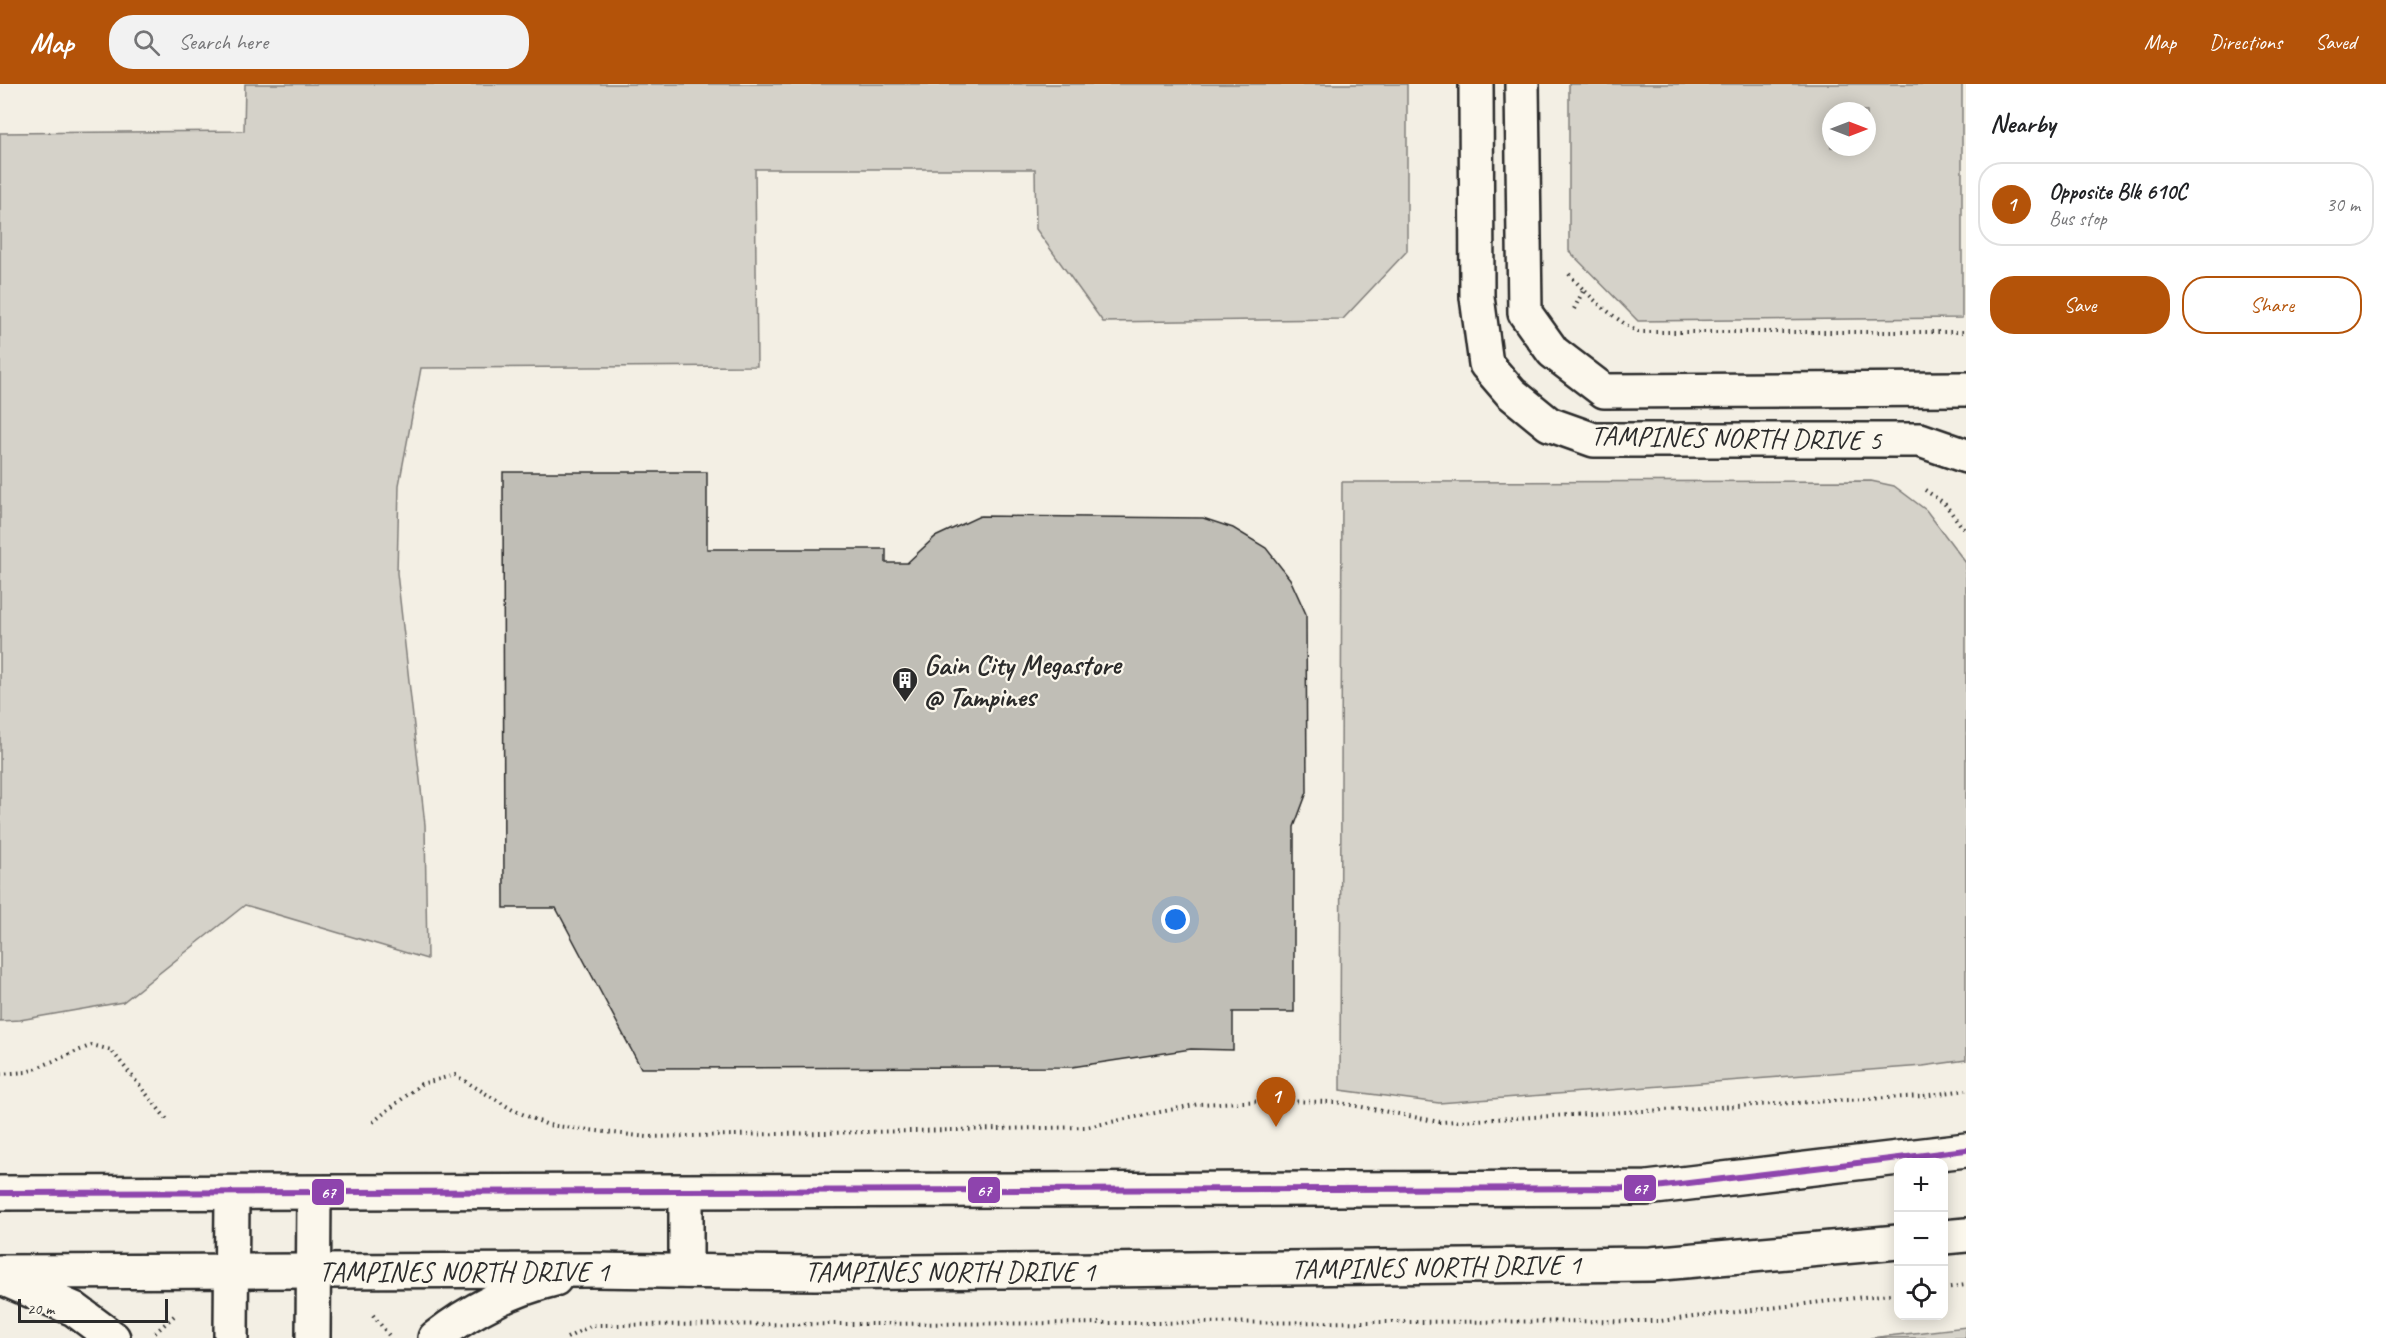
<!DOCTYPE html>
<meta charset="utf-8">
<style>
body{margin:0;font-family:Caveat,sans-serif;background:#f2f2f2;color:#202124}
.controls{position:absolute;right:18px;bottom:18px;display:grid;overflow:hidden;border-radius:12px;box-shadow:0 3px 15px #0003}
.controls button{width:54px;height:54px;display:grid;place-items:center;padding:0;border:0;border-bottom:2px solid #e0e0e0;background:#fff;color:#202124;font:30px sans-serif}
.compass{position:absolute;left:1822px;top:18px;width:54px;height:54px;border-radius:50%;background:#fff;box-shadow:0 3px 15px #0003;rotate:90deg}
.scale{position:absolute;left:18px;bottom:15px;width:150px;box-sizing:border-box;padding-left:6px;border:3px solid #2b2b2b;border-top:0;font-size:16px;line-height:21px;white-space:nowrap;color:#2b2b2b;-webkit-text-stroke:4px #fbf7ec;paint-order:stroke}
.you{position:absolute;left:1176px;top:836px;width:21px;height:21px;margin:-15px;border:4px solid #fff;border-radius:50%;background:#1a73e8;box-shadow:0 0 0 9px #1a73e833}
.badge{display:grid;place-items:center;width:39px;height:39px;border-radius:50%;background:#b45309;color:#fff;font-size:20px;font-weight:700}
.pin{position:absolute;translate:-50% -50px;filter:drop-shadow(0 2px 3px #0008)}
.pin::after{content:'';position:absolute;top:32px;width:21px;height:18px;background:inherit;clip-path:polygon(0 0,100% 0,50% 100%)}
.list{margin:0;padding:0;list-style:none}
h2{display:flex;justify-content:space-between;align-items:center;height:78px;margin:0;padding:0 24px;font-size:26px}
h2 small{font-size:20px;font-weight:400;color:#757577}
.list li{display:grid;grid-template-columns:39px 1fr auto;gap:18px;align-items:center;box-sizing:border-box;height:84px;margin:0 12px 12px;padding:0 12px;border:2px solid #e0e0e0;border-radius:24px}
.list b{display:block;font-size:22px;white-space:nowrap}
.list p{margin:0;font-size:20px;white-space:nowrap;color:#757577}
.list em{font-size:20px;font-style:normal;color:#757577}
.actions{display:flex;gap:12px;padding:18px 24px}
.actions a{flex:1;padding:14px 0;border:2px solid #b45309;border-radius:24px;text-align:center;font-size:21px;color:#b45309}
.actions .main{background:#b45309;color:#fff}
.icon{flex:none;width:33px;height:33px;fill:none;stroke:currentColor;stroke-width:2;stroke-linecap:round;stroke-linejoin:round}
.map{position:relative;flex:none;width:1966px;height:1254px;overflow:hidden}
header{display:flex;align-items:center;gap:36px;box-sizing:border-box;height:84px;padding:0 30px;background:#b45309;color:#fff}
header strong{font-size:28px}
nav{display:flex;gap:33px;margin-inline-start:auto;font-size:21px}
.search{width:420px;height:54px;background:#f2f2f2;display:flex;align-items:center;gap:15px;box-sizing:border-box;padding:0 21px;border-radius:24px;color:#757577;font-size:22px}
main{display:flex}
aside{flex:1;background:#fff}
.map>svg:first-child{display:block}
</style>
<header>
<strong>Map</strong>
<div class="search"><svg class="icon" aria-label="search" viewBox="0 0 24 24"><circle cx="10" cy="10" r="6"/><path d="M15 15l6 6"/></svg>Search here</div>
<nav><a>Map</a><a>Directions</a><a>Saved</a></nav>
</header>
<main>
<div class="map">
<svg width="1966" height="1254" viewBox="0 0 1966 1254">
<rect width="100%" height="100%" fill="#f3efe4"/>
<filter id="ink" filterUnits="userSpaceOnUse"><feTurbulence type="fractalNoise" baseFrequency=".0167" numOctaves="2"/><feDisplacementMap in="SourceGraphic" scale="12" xChannelSelector="R" yChannelSelector="G"/><feConvolveMatrix kernelMatrix="1 2 1 2 8 2 1 2 1" color-interpolation-filters="sRGB"/></filter>
<g filter="url(#ink)">
<g fill="#d5d2c9" stroke="#807e7a" stroke-width="1.5" fill-rule="evenodd">
<path d="M245,0H1407V167L1343,235L1103,238L1036,145L1035,85H755L757,282L421,284L399,401L397,489L425,741L427,875L245,821L123,918L20,936L0,937V49L244,47Z"/>
<path d="M1569,0H1962V234L1638,237L1569,167ZM1831,27H1867V63H1831Z"/>
<path d="M1871,397L1894,402L1926,426L1966,479V976L1923,982L1439,1019L1340,1006L1342,398Z"/>
<path d="M1966,1243V1254H1870Z"/>
</g>
<path fill="#c0beb6" stroke="#2b2b2b" stroke-width="1.5" d="M503,388H707V465H886V479H907L935,453L980,432L1203,434L1233,444L1266,464L1290,495L1306,530L1307,708L1294,743V928H1233V966L1191,965L1072,983L641,984L556,824H504Z"/>
<g fill="none" stroke-linecap="round" stroke-linejoin="round">
<g stroke="#2b2b2b" stroke-width="38">
<g id="minor">
<path d="M1476,0L1477,213L1486,280L1511,309L1549,340L1594,356H1920L1966,372"/>
<path d="M1522,0L1525,229L1553,268L1604,307L1966,305"/>
<path d="M231,1254L232,1109"/>
<path d="M313,1254L314,1109"/>
</g>
</g>
<g stroke="#2b2b2b" stroke-width="38">
<g id="tertiary">
<path d="M686,1108V1187"/>
<path d="M0,1109L1647,1104L1966,1066"/>
<path d="M1944,1153L1966,1151"/>
<path d="M0,1188L591,1186L815,1189L1651,1180L1898,1158"/>
<path d="M2,1194L74,1225L113,1254"/>
<path d="M435,1254C469,1227 512,1205 555,1195"/>
</g>
</g>
<g stroke="#2b2b2b" stroke-width="4" stroke-dasharray="1.5 4.5" stroke-linecap="butt">
<path d="M1569,190C1588,212 1612,233 1638,248H1966"/>
<path d="M1574,225L1583,207"/>
<path d="M1925,406L1944,419L1966,448"/>
<path d="M0,990L27,988L92,961L111,966L169,1038"/>
<path d="M373,1038L421,1000L455,991L513,1026L548,1041L647,1053L1087,1043L1199,1020L1267,1017L1336,1018L1440,1038L1923,1012L1966,1006"/>
<path d="M1944,1204L1966,1201"/>
<path d="M373,1231L391,1254"/>
<path d="M155,1249L174,1232"/>
<path d="M567,1254L592,1241L1660,1237L1898,1209"/>
</g>
<use href="#minor" stroke="#fbf7ec" stroke-width="33"/>
<use href="#tertiary" stroke="#fbf7ec" stroke-width="33"/>
<g stroke="#fbf7ec" stroke-width="10">
<path id="bus-1" d="M0,1109L1647,1104L1966,1066"/>
</g>
<use href="#bus-1" stroke="#8e44ad" stroke-width="6"/>
</g>
</g>
<defs>
<g id="building-pin" transform="scale(1.35)"><path d="M0 17L-7.5 6A9.5 9.5 0 1 1 7.5 6Z" fill="#2b2b2b" stroke="#fbf7ec"/><path d="M-4-6H4V6H1V3H-1V6H-4ZM-2.5-4.3h1.7v1.8h-1.7ZM.8-4.3h1.7v1.8H.8ZM-2.5-1h1.7V.8h-1.7ZM.8-1h1.7V.8H.8Z" fill="#fff"/></g>
</defs>
<g fill-rule="evenodd">
<use href="#building-pin" x="905" y="596"/>
</g>
<g text-anchor="middle" stroke-width="4.5" stroke-linejoin="round" paint-order="stroke">
<g font-size="28" fill="#2b2b2b" stroke="#fbf7ec">
<text transform="translate(1736 353) rotate(1)" y="10">TAMPINES NORTH DRIVE 5</text>
<text transform="translate(1436 1182) rotate(-1)" y="10">TAMPINES NORTH DRIVE 1</text>
<text x="464" y="1197">TAMPINES NORTH DRIVE 1</text>
<text x="950" y="1197">TAMPINES NORTH DRIVE 1</text>
</g>
<g font-size="28" font-weight="bold" fill="#2b2b2b" stroke="#fbf7ec" text-anchor="start">
<text x="924" y="590">Gain City Megastore<tspan x="924" dy="32">@ Tampines</tspan></text>
</g>
</g>
<g stroke="#fbf7ec" stroke-width="2">
<rect x="1623" y="1090" width="34" height="28" rx="6" fill="#8e44ad"/>
<rect x="967" y="1092" width="34" height="28" rx="6" fill="#8e44ad"/>
<rect x="311" y="1094" width="34" height="28" rx="6" fill="#8e44ad"/>
</g>
<g font-size="16" text-anchor="middle" font-weight="bold" fill="#fff">
<text x="1640" y="1110">67</text>
<text x="984" y="1112">67</text>
<text x="328" y="1114">67</text>
</g>
</svg>
<div class="controls">
<button>+</button>
<button>−</button>
<button><svg class="icon" aria-label="locate" viewBox="0 0 24 24"><circle cx="12" cy="12" r="6"/><path d="M12 2v4M12 18v4M2 12h4M18 12h4"/></svg></button>
</div>
<svg class="compass" viewBox="-18 -18 36 36"><path d="M0-13l5 13h-10z" fill="#e53935"/><path d="M0 13l5-13h-10z" fill="#757577"/></svg>
<div class="scale">20 m</div>
<div class="you"></div>
<div class="pin badge" style="left:1276px;top:1043px">1</div>
</div>
<aside>
<h2>Nearby<small></small></h2>
<ul class="list">
<li><span class="badge">1</span><div><b>Opposite Blk 610C</b><p>Bus stop</p></div><em>30 m</em></li>
</ul>
<div class="actions"><a class="main">Save</a><a>Share</a></div>
</aside>
</main>
